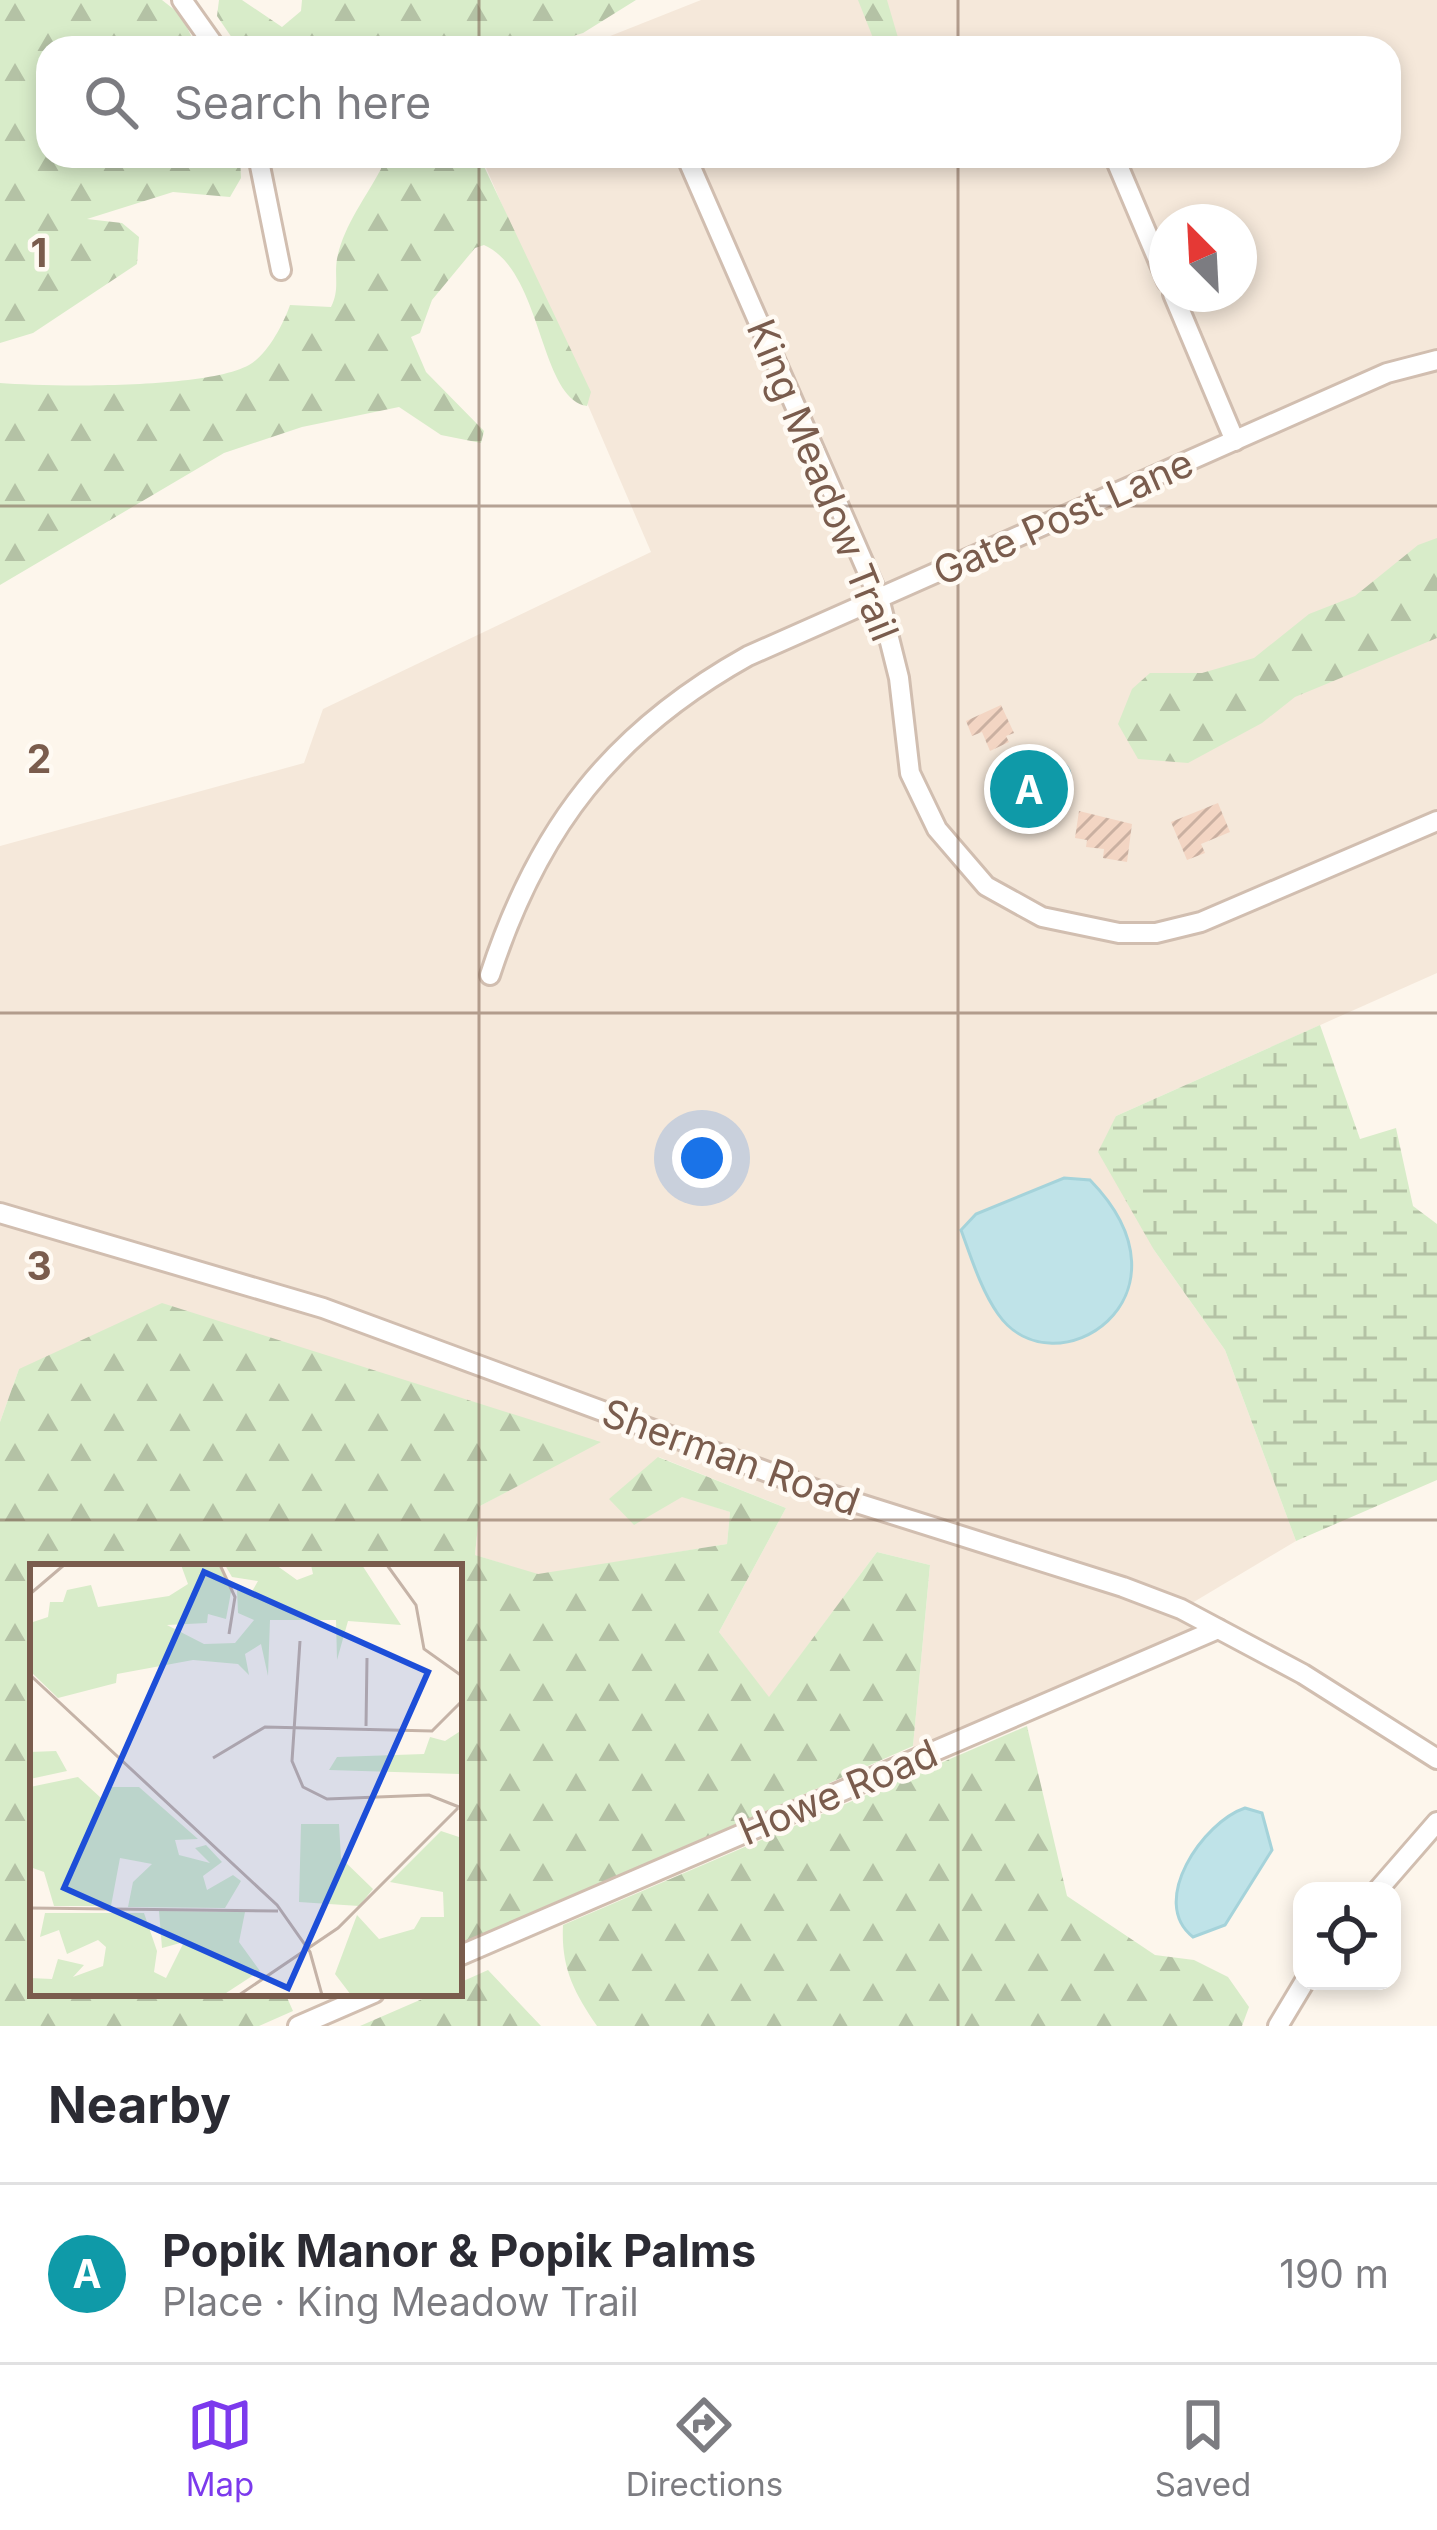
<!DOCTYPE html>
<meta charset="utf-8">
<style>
body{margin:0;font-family:Inter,sans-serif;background:#f7f7f7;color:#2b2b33}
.controls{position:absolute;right:36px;bottom:36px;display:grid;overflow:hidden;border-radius:24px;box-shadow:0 6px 18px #0003}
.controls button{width:108px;height:108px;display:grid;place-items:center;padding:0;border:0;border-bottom:3px solid #e1e1e2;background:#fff;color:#2b2b33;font:60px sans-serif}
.compass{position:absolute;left:1149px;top:204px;width:108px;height:108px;border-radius:50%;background:#fff;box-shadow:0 6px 18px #0003;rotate:336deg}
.you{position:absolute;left:702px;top:1158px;width:42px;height:42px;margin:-30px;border:9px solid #fff;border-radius:50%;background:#1a73e8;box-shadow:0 0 0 18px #1a73e833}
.badge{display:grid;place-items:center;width:78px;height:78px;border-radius:50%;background:#7c3aed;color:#fff;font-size:39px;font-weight:700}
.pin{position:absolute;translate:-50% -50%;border:6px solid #fff;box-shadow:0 3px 12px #0006}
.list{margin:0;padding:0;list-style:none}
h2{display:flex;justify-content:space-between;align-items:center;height:156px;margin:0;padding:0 48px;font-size:51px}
h2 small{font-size:39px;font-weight:400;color:#7c7c81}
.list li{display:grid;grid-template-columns:78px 1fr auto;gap:36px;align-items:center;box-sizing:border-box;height:180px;padding:0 48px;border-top:3px solid #e1e1e2}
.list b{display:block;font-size:45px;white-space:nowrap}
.list p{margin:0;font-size:39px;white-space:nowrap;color:#7c7c81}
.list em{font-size:39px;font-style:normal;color:#7c7c81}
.icon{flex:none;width:66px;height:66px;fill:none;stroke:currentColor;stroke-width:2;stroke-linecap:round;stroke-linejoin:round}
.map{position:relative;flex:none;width:1437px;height:2026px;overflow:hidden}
.search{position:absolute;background:#fff;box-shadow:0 6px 18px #0003;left:36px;right:36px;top:36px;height:132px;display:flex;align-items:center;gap:30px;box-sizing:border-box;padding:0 42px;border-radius:36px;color:#7c7c81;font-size:45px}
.sheet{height:336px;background:#fff}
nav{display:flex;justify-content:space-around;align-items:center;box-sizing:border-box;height:168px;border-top:3px solid #e1e1e2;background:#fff;font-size:33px;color:#7c7c81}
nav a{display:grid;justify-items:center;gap:6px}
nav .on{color:#7c3aed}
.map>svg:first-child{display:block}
</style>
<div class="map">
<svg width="1437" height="2026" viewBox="0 0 1437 2026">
<defs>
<pattern id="forest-firs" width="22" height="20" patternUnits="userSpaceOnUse" patternTransform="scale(3)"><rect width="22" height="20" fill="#d8ecc9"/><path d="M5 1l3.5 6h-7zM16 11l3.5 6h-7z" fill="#b4c2a5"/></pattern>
<pattern id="wetland-marsh" width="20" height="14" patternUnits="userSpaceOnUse" patternTransform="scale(3)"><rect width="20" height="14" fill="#d8ecc9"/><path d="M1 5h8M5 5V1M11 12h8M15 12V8" fill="none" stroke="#b4c2a5"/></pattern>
<pattern id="building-hatch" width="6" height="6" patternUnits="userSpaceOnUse" patternTransform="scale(3)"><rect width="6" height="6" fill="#f3d5c3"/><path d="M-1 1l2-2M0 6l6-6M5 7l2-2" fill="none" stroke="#cab0a1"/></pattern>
</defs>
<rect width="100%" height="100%" fill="#fdf6ec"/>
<path fill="#f5e8da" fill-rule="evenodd" d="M701,0H1437V973L1116,1116L1154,1250L1225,1350L1296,1541L1182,1609L1218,1629L919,1757L913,1746L930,1565L877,1552L769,1698L719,1632L786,1508L659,1457L610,1499L683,1496L730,1512L727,1544L538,1575L475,1555L480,1506L599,1441L19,1369L0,1422V846L304,763L323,709L651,552L481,156H1389V48H580ZM1167,222H1239V294H1167Z"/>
<g fill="url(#forest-firs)">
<path d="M0,0H162L181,15L197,48H48V156H240L241,178L230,197L173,192L87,219L122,223L139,237L137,264L33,333L0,343Z"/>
<path d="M219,0H242L282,27L301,11L302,0H636L583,33L535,48H239L217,16Z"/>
<path d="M858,0H887L901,48H877Z"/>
<path d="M380,156H479L591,392L587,406C539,399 543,271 484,245L475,248L432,300L420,333L411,337L426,372L484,431L481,443L441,435L399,407L302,427L224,453L0,585V383C51,387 206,389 249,365C267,355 283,325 290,305L331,307C340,289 334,277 337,259C343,227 366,197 381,169Z"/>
<path d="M1437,538V638L1295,697L1262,723L1188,763L1138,759L1118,724L1132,689L1150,673H1202L1254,658L1309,614L1355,596L1418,545Z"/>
<path d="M162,1303L601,1442L480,1506L475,1555L538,1574L727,1544L730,1512L682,1497L634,1525L609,1499L658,1457L786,1508L719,1632L769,1697L877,1552L930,1565L913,1746L459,1947V1567H33V1993H285L293,2011L259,2026H0V1422L19,1369Z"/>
<path d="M1027,1726L1067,1896L1155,1955L1194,1960L1228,1977L1249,2007L1242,2026H597C573,1991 561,1967 563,1925Z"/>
<path d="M488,1970L541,2026H360L436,1993H459V1983Z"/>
</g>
<path fill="url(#wetland-marsh)" d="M1320,1025L1360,1139L1396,1128L1413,1206L1437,1224V1480L1296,1541L1225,1350L1154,1250L1098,1152L1116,1116Z"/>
<g fill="#bfe3e8" stroke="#a5d3da" stroke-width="3">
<circle cx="1055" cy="776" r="15"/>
<path d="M1064,1178L1090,1180C1204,1297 1054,1394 998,1314C981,1290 971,1257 961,1230L976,1214Z"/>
<path d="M1245,1808L1262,1813L1272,1850L1225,1925L1193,1937C1148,1902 1203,1822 1245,1808Z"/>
</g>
<g fill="url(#building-hatch)">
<path d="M1001,705L1014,733L1006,736L1009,742L990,751L982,732L972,736L966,721Z"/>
<path d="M1026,775L1066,807L1047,830L1021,809L1017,814L1003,803Z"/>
<path d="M1218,803L1230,832L1201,844L1205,853L1187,860L1171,822Z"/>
<path d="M1079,811L1132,824L1127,862L1103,858L1104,849L1086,847L1087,840L1075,838Z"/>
</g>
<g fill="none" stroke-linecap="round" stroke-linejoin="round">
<g stroke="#d1beb0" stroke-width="24">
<g id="minor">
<path d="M182,0L216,48"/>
<path d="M258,156L281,270"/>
<path d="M686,156L879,598L899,678L910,773L937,829L986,886L1042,917L1119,933H1156L1201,922L1437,821"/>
<path d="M1114,156L1167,281"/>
<path d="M1173,294L1235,441"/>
<path d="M490,975C538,828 612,732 748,656L1387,373L1437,360"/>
<path d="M0,1213L323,1308L822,1492L1123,1587L1181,1609L1303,1674L1437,1759"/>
<path d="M1377,1891L1437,1822"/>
<path d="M459,1956L1218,1629"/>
<path d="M298,2026L374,1993"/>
<path d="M1278,2026L1305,1981"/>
</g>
</g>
<use href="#minor" stroke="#fff" stroke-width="18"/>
</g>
<path fill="none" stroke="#7a5c4d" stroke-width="3" stroke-opacity="0.55" d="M479,0V48M958,0V48M479,156V2026M958,156V2026M0,506H1437M0,1013H1437M0,1520H1437"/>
<g text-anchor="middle" stroke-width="9" stroke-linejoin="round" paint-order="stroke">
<g font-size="39" fill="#7a5c4d" stroke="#fffaf3">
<text transform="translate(823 480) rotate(68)" y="14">King Meadow Trail</text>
<text transform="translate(1063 517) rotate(-24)" y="14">Gate Post Lane</text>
<text transform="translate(731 1457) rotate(20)" y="14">Sherman Road</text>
<text transform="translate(838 1792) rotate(-23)" y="14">Howe Road</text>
</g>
</g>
<g transform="translate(30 1564)">
<rect width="432" height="432" fill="#fdf6ec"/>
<path d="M411,267L432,274V353H414L413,328L360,318Z" fill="#d8ecc9"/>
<path d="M151,1H188L202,23L196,55L178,50L177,59L137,61L174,80L205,79L224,56L208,49L207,26L220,31L228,17L202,13L195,1H246L267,16L283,10L281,1H332L371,61L318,57L307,96L306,56H240L238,112L231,80L215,90L219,111L208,100L163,96L87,110L86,119L28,134L0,107V59L18,53L20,38H33L37,26L61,21L68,43L139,32L158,20ZM432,166L430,210L299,206L307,193L394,190L400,173L415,177ZM26,187L37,207L0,215V188ZM48,213L71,234L82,223H109L168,275L145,276L149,291L180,299L165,284L176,281L192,298L173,312L177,326L203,311L211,317L195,344L98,343L103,318L122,300L90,294L81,342H24L14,308L0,303V223ZM129,347L215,348L209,378L230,407L193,431H0V414L22,415L28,395L54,401L43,413L73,402L76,383L68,376L37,390L29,366L10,373L15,349H114L127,387L124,408L136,414L154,378L132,384ZM327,351L349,375L384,365L391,353H432V431H321L305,410Z" fill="#d8ecc9"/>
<path d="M271,260H309L311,294L343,325L329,342L269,338Z" fill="#d8ecc9"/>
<path fill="none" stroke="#c5b3a7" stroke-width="3" d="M190,1L205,33L199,70M357,1L386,41L394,85L432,112M0,30L34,1M270,77L262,197L273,223L297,235L399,231L429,243M0,111L247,341L280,388L292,431M336,162L337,94M183,194L235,163L402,167L432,137M0,344L248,347M209,431L308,364L428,244"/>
<path fill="#1d4ed8" fill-opacity="0.15" stroke="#1d4ed8" stroke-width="6" d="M174,8L398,108L258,424L34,324Z"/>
<rect width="432" height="432" fill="none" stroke="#7a5c4d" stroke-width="6"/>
</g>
<g font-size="39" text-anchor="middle" font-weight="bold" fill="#7a5c4d" stroke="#fffaf3" stroke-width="9" stroke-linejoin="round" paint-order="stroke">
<text x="39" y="267">1</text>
<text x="39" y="773">2</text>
<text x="39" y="1280">3</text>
</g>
</svg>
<div class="controls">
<button><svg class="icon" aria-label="locate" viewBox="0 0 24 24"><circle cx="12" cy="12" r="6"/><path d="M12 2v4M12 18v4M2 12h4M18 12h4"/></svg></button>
</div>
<svg class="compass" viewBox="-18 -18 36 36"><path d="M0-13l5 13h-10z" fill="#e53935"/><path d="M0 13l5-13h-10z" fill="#7c7c81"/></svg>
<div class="you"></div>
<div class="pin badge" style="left:1029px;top:789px;background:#0f9aa8">A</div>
<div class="search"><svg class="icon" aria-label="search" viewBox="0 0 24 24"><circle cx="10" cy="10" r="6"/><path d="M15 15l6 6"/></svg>Search here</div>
</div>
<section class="sheet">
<h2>Nearby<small></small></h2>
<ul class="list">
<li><span class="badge" style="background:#0f9aa8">A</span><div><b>Popik Manor &amp; Popik Palms</b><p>Place · King Meadow Trail</p></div><em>190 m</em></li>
</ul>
</section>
<nav>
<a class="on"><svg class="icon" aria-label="map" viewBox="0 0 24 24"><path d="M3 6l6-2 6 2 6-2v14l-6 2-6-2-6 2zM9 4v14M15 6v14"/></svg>Map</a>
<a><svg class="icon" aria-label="directions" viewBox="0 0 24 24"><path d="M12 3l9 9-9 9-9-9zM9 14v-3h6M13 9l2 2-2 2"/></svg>Directions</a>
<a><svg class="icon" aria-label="saved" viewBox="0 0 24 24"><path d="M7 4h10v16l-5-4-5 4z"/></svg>Saved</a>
</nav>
